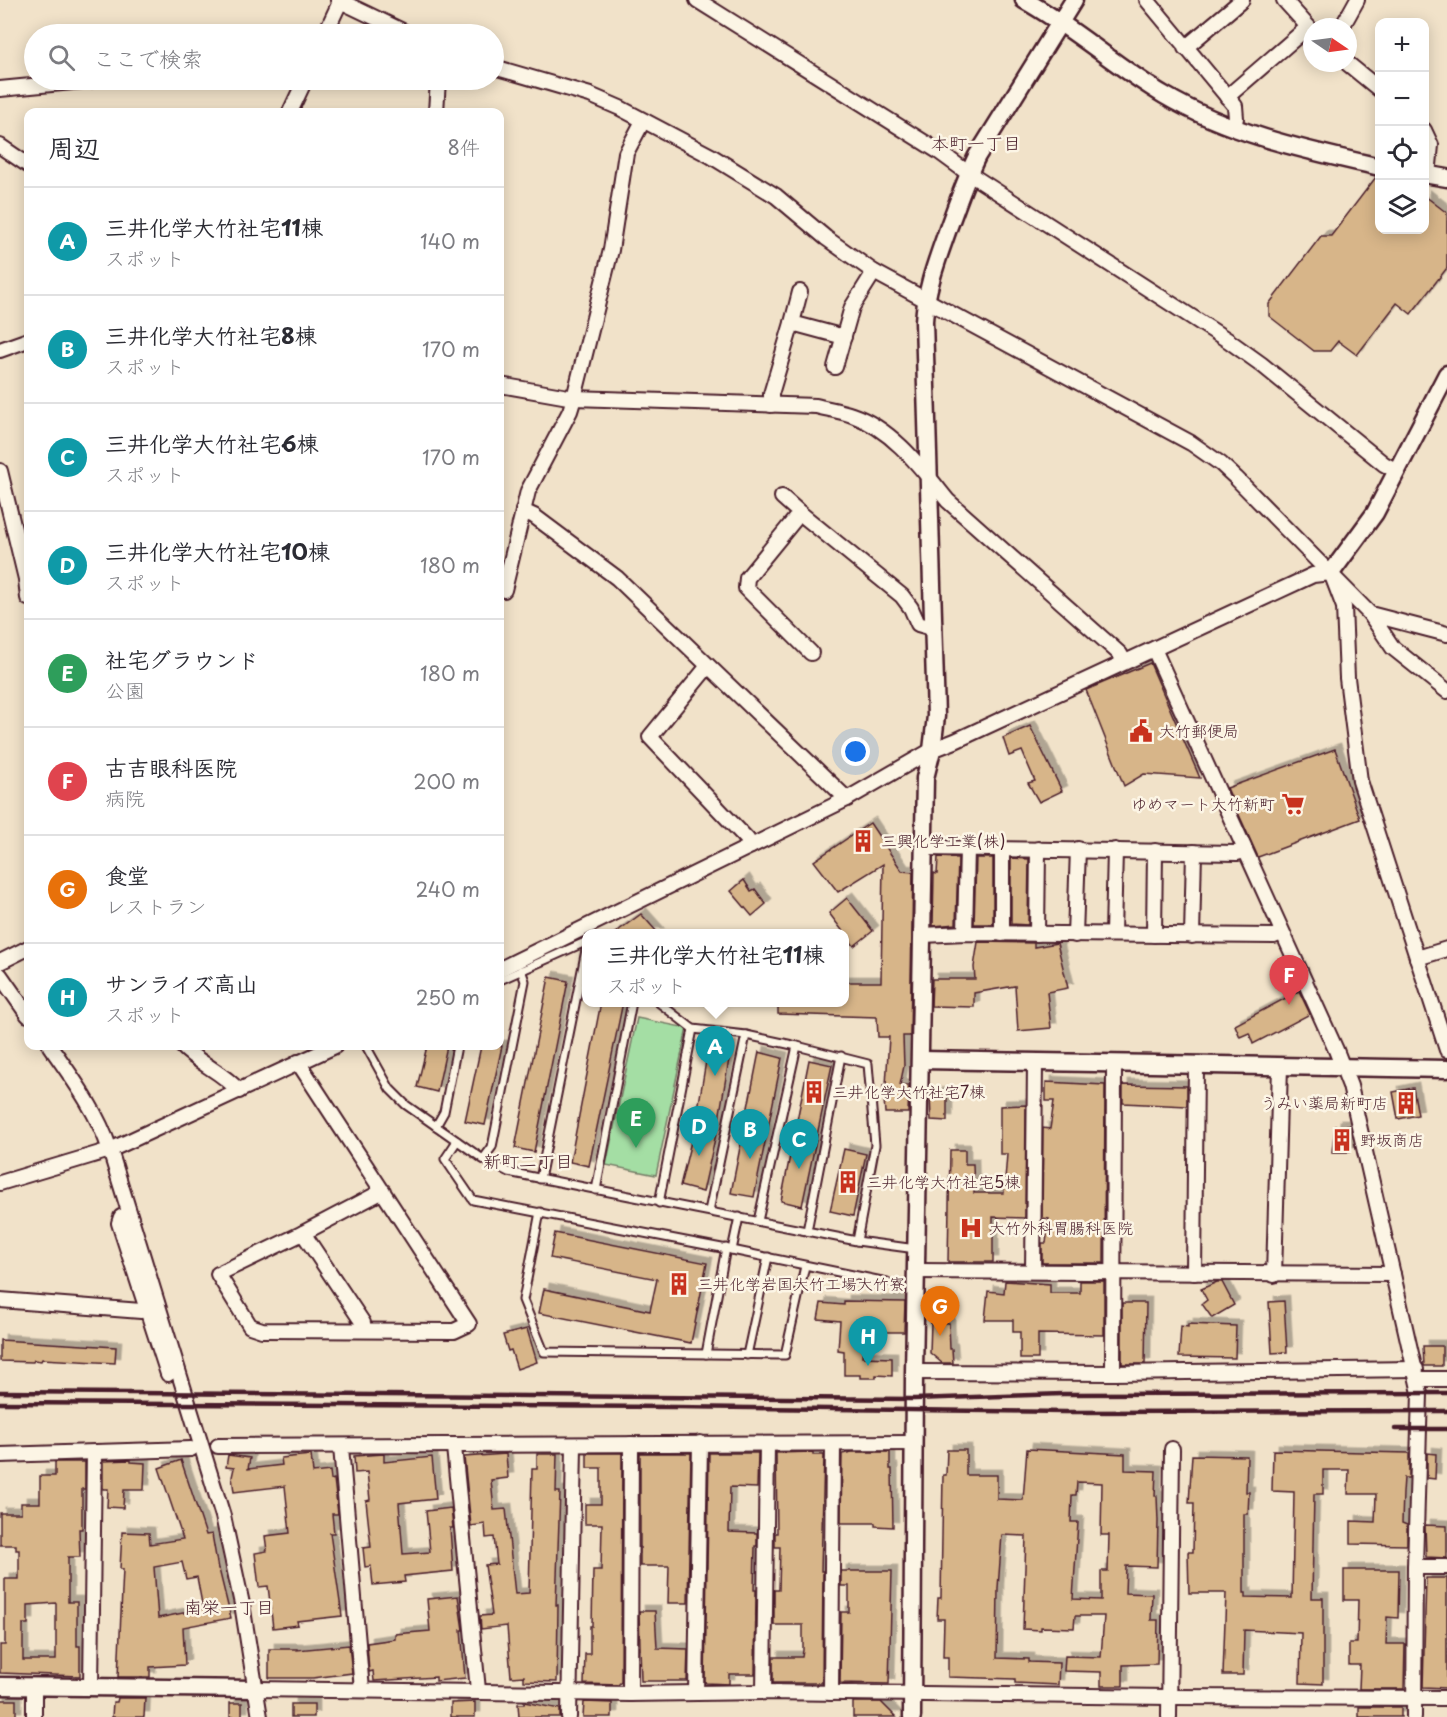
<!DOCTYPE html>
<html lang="ja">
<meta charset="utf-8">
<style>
body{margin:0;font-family:"Playpen Sans","Klee One",sans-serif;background:#f2f2f3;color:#2b2b33}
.controls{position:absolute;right:18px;top:18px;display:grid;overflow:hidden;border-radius:12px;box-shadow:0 3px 15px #0003}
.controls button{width:54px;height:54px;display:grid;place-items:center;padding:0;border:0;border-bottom:2px solid #e1e1e2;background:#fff;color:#2b2b33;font:30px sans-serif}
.compass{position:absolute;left:1303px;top:18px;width:54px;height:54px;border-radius:50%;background:#fff;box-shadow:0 3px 15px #0003;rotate:103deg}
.you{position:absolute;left:856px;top:752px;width:21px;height:21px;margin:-15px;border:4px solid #fff;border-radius:50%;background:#1a73e8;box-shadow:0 0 0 9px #1a73e833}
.badge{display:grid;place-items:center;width:39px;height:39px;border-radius:50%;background:#1a73e8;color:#fff;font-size:20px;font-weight:700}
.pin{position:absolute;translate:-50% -50px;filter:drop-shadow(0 2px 3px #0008)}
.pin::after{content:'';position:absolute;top:32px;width:21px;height:18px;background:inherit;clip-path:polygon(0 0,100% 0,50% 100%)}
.popup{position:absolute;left:582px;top:929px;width:267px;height:78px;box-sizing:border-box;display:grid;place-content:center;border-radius:12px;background:#fff;filter:drop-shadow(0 2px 4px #0005);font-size:20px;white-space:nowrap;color:#7c7c81}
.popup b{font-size:22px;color:#2b2b33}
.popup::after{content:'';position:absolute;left:50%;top:100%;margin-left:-12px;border:12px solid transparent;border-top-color:#fff}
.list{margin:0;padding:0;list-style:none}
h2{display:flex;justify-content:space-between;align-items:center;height:78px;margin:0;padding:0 24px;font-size:26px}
h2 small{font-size:20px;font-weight:400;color:#7c7c81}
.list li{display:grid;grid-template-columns:39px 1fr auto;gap:18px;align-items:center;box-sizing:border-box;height:108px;padding:0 24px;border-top:2px solid #e1e1e2}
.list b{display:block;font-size:22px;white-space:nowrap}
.list p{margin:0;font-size:20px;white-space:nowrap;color:#7c7c81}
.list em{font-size:20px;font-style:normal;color:#7c7c81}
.icon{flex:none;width:33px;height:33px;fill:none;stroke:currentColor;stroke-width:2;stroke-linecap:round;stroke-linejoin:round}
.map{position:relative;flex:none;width:1447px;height:1717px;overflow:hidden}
.search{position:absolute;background:#fff;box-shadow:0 3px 15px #0003;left:24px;top:24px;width:480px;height:66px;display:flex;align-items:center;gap:15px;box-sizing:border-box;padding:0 21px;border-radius:33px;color:#7c7c81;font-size:22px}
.panel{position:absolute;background:#fff;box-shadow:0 3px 15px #0003;left:24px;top:108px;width:480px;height:942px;border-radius:12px}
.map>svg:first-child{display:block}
</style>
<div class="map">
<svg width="1447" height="1717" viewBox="0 0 1447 1717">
<defs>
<filter id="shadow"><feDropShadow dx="5.5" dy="-5.5" stdDeviation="0" flood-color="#0004"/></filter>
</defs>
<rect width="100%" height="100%" fill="#f1e2c9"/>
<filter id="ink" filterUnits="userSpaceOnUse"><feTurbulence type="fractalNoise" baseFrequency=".0167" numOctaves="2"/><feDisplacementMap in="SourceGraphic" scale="12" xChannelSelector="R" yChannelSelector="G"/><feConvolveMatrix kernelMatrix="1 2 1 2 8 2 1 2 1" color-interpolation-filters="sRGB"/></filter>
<g filter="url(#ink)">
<path fill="#a4dea4" stroke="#777e68" stroke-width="1.5" d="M637,1018L687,1028L656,1175L606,1165Z"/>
<g fill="#d7b589" stroke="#4a1f2b" stroke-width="1.5" fill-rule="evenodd" filter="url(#shadow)">
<path d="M1376,177H1380V230H1425V196L1447,213V268L1411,314L1397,303L1357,355L1338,341L1330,351H1314L1269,316V304L1321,236H1331Z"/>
<path d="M1150,663L1200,778L1144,774L1124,786L1086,690Z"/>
<path d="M1030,726L1062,791L1039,802L1028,783L1035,781L1022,751L1009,756L1003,738Z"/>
<path d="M1335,749L1360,819L1258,857L1227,788Z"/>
<path d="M870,823L902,871L913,872L910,1036H903L904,1066L900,1085H909L908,1113H885L883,1085H886L889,1037H878L877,1017L778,1014V1002H844V982H881L883,864L838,892L814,861Z"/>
<path d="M938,857L958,858L956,924L933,926L934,873L937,874Z"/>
<path d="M976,858H993V924H974Z"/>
<path d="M1011,858L1029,859L1028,925L1011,924Z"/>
<path d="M744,880L751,891L755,889L766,904L752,916L731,891Z"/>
<path d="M847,898L873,931L854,946L829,913Z"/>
<path d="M641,914L658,933H615Z"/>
<path d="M978,942L1034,943V947L1057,943L1068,988L1047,992L1051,1028L1018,1031L1015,986L974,993V1007L931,1006L932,979H975L974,967Z"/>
<path d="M549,977L568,981L534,1152L515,1148Z"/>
<path d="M1299,991L1310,1014L1253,1044L1249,1033L1240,1037L1235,1025Z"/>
<path d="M601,1002H623L589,1166L570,1162Z"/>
<path d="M709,1043L731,1047L718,1125L703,1192L680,1186L696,1121Z"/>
<path d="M427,1046H447L437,1092L417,1087Z"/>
<path d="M481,1046H502L485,1125L465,1121Z"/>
<path d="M759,1052L782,1058L754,1197L731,1193Z"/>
<path d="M809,1060L832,1065L802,1206L781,1201Z"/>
<path d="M1046,1082L1105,1085L1104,1263H1042V1243H1046L1049,1219L1042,1218L1043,1128L1050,1129L1054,1101H1046Z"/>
<path d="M1123,1085L1187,1086V1106L1123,1103Z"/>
<path d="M1413,1088L1418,1115L1398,1119L1393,1092Z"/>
<path d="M930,1093L947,1094V1121L931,1120Z"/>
<path d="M1026,1105L1025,1218L993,1217V1262H948L950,1150H965V1164H973L974,1193H1004L1007,1154H1000V1106Z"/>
<path d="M1335,1126H1350V1152H1332Z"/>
<path d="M844,1149L866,1154L853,1216L830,1211Z"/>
<path d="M555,1233L707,1263L691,1343L539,1313L544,1289L650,1311L657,1279L550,1258Z"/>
<path d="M1005,1281L1050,1284V1293H1080V1281H1104V1335L1038,1334V1359H1020V1332H1013V1320H985L988,1291L1004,1293Z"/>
<path d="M1217,1282H1222L1234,1305L1212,1318L1202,1304L1207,1300L1201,1289Z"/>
<path d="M844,1301L905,1302L904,1332H864L862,1357L892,1358V1376L876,1375V1378H860V1375H844V1351L838,1350L840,1321L818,1319L821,1303L844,1305Z"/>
<path d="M1284,1301L1287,1352L1272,1353L1269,1302Z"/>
<path d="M1122,1303H1146L1145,1364H1122Z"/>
<path d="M931,1322L949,1323L950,1349H952L953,1363H942L930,1353Z"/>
<path d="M1188,1324L1236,1326L1235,1358L1179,1357L1181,1326L1188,1327Z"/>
<path d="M527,1329L537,1362L517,1369L511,1350L508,1351L503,1335Z"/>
<path d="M0,1340L116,1347L115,1363L42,1359L41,1361L34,1360L33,1362L0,1361Z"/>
<path d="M1423,1346H1442V1366H1424Z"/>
<path d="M1027,1449L1125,1454V1470L1156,1471L1155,1496H1157L1158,1521L1157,1567L1126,1566L1125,1593L1152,1594L1151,1620H1158L1157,1664L1123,1665V1686H1101V1672L1064,1671L1065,1656L1101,1657L1104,1616H1075L1074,1628L1041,1627V1630L1023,1629L1026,1536L1002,1535L998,1588L997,1658L1029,1659V1662L1059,1663L1058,1685L1015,1683V1679L948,1677V1657H943L944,1619H937L938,1598H941L943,1475H946L947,1450H966V1475H997V1499L1023,1500ZM1077,1482L1102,1483L1101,1535H1109L1108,1571H1101V1600L1073,1599L1078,1522H1071L1072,1495H1076Z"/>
<path d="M1273,1450L1409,1453V1478H1404L1403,1493L1402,1523L1407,1525V1545L1351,1544V1521L1375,1522L1376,1494H1348L1349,1470H1323V1494H1314L1312,1598H1323V1684L1300,1683L1301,1633L1244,1630L1243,1675H1223L1226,1593H1189L1188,1552H1193L1194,1503H1189L1192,1455L1247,1456L1246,1492H1249L1248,1514H1244V1593H1246V1597L1292,1598L1294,1492L1272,1491Z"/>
<path d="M813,1452V1455H824L821,1571H823L822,1683H773V1657H802L803,1650V1625H774V1590H779L780,1547H775V1533H777L776,1453Z"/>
<path d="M852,1452H890V1469H892L893,1527L875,1526V1523H841L842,1454Z"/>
<path d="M587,1453H622L621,1682L618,1685L584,1684L585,1654H590V1626H592L593,1570H601L602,1524H585V1504H601V1468H587Z"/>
<path d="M640,1453H691L688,1603H668L669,1566H640Z"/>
<path d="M709,1453H758L757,1488L730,1487L729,1532L757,1533V1546H755L754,1590H756L755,1674H729V1684L706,1683L705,1682Z"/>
<path d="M1427,1453L1436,1454L1435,1479L1427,1478Z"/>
<path d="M384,1454V1462L432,1457L436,1499L399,1503L403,1554L430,1552L426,1511L451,1508L453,1528H450L453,1571L404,1576L405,1582L373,1585L371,1566L365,1567L363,1548L371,1547L366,1501L370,1500L367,1472L355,1473L354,1456Z"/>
<path d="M506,1454L508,1478L491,1480L494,1510L506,1509L515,1594L529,1593L532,1469H537V1454H557L556,1492H560L556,1605H558L557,1682L524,1681V1676L511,1677L507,1626L481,1629L480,1616L492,1615L485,1565L497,1564L494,1537L486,1538L485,1524L471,1526L464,1457Z"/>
<path d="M228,1455L250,1458L248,1469L282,1465L281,1458L311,1455L313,1473L330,1471L331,1480L334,1479L338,1514H332L334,1533H330L342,1616L297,1621L298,1625L273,1628L268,1586L259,1587L255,1553L267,1551L265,1536L290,1533L285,1486L234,1492L232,1477L234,1468L226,1467Z"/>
<path d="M131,1460V1462L145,1463L144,1490H124L123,1508L107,1507L108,1489H103V1461Z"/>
<path d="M181,1460L206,1535L212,1534L218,1569H219L231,1618L183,1627L185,1665L150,1667V1677H118L123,1569H120L122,1532L149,1533L150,1544L183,1539L159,1468ZM182,1562L186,1579L197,1577L203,1609L158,1618L154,1567Z"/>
<path d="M55,1462H85V1489H82V1529H79L80,1557H68V1602H77V1646H80V1676L0,1673V1645H5V1579H19V1550H16V1545H0V1513H21V1503H40V1476H55ZM56,1603V1660H23V1624H28V1605Z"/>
<path d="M1425,1525L1447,1526V1558L1426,1557Z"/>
<path d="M1344,1570H1399L1398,1618L1387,1617L1386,1644H1405L1404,1689H1359L1360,1665H1349V1643H1357L1358,1600H1344Z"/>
<path d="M841,1571H892L889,1684L840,1683L841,1612H849V1586H841Z"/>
<path d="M1426,1578H1447V1688L1423,1687Z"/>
<path d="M458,1596L463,1630H461L465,1678L436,1681V1677L374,1681L373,1671L369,1672L367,1643L395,1639V1634L430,1631L427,1599Z"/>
<path d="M639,1611H655L657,1648L688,1649L687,1681H641Z"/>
<path d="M349,1645L352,1673L313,1678H269V1649H297V1650Z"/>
<path d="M118,1698H145L144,1717H112L113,1702H117Z"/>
<rect x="0" y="1700" width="16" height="17"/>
<path d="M475,1702V1717H451V1703Z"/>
<path d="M524,1702L560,1709V1717H519L518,1704H524Z"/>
<path d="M584,1702L612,1703V1717H583Z"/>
<path d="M853,1702H881L896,1717H853Z"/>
<rect x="230" y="1703" width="12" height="14"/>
<rect x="291" y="1704" width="23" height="13"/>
<rect x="1359" y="1707" width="42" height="10"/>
</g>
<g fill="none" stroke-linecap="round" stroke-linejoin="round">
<g stroke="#4a1f2b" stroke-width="11">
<g id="service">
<path d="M500,980L583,943"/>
<path d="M658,1002L693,1029L746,1035L797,1046L868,1064L875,1145L857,1241"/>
<path d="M366,1046L390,1089L406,1105L483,1159L508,1172L857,1241L916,1249"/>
<path d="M436,1126L444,1112L457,1046"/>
<path d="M457,1141L445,1159L473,1200L732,1250L739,1217"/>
<path d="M483,1159L492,1147L525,981L521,970"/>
<path d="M540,1179L586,950"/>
<path d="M596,1190L632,1002"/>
<path d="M659,1203L693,1029"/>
<path d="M709,1211L746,1035"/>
<path d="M540,1212L523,1300L544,1352L785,1355L805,1266"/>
<path d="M758,1221L797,1046"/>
<path d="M807,1231L841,1056"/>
<path d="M732,1250L887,1282"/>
<path d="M706,1354L726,1248"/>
<path d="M747,1355L768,1257"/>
</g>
</g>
<g stroke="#4a1f2b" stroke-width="18">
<g id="minor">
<path d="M338,0L409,34"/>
<path d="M697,0L938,151L968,173L1229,341L1261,364L1384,464L1397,471"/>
<path d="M1147,0L1235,106L1236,118L1234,128"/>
<path d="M1284,0L1312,31"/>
<path d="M1342,27L1357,0"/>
<path d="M325,34L340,2"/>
<path d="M1185,48L1242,0"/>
<path d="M1347,63L1380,90"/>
<path d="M494,67L590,95L620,108L711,156L776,196L826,238L874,272L1191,443L1221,464L1236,478L1370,614L1447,634"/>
<path d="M0,89L93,80"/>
<path d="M1227,97L1308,27"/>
<path d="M290,112L305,80"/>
<path d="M436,112L438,80"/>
<path d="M1424,130L1431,145L1428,175"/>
<path d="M0,146L28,165"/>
<path d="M800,292L792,323L844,337"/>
<path d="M0,350L28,340"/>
<path d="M835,367L852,307L874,272"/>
<path d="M500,385L574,398L816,406C828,409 841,411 852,415C893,429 922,469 948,501L1120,654L1124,661"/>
<path d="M771,405V394L792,323"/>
<path d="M0,471L26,579L28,598"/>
<path d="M782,497L800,513L747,578L746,588L811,653"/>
<path d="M523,511L534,516L617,578L847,799"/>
<path d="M800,513L902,596L911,608L918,624L932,628"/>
<path d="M1333,578L1344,607L1347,678L1360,781L1447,1050"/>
<path d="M504,590L528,491L570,411L574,398L611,250L626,153L643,121"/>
<path d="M1370,614L1393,648L1447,691"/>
<path d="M1154,649L1336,1050L1350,1086L1420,1393L1415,1567L1414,1717"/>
<path d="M708,666L650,737L747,839L751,846"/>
<path d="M924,848L1237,853L1244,851"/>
<path d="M965,933L967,849"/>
<path d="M1002,934V850"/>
<path d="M1037,934L1038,849"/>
<path d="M1113,934L1115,850"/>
<path d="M923,935L965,933L1274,936L1281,933"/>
<path d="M1075,935L1078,849"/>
<path d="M1154,935L1155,851"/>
<path d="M1192,936L1194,852"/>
<path d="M1417,958L1447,949"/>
<path d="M0,962L28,948"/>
<path d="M500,969L847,799L932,750L955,741L1313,575L1331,573"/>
<path d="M0,975L28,1015"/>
<path d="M50,1046C73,1079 97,1111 110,1150L223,1516L242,1604L260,1717"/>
<path d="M182,1046C199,1064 223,1072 239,1091"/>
<path d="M298,1062L469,1324L454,1331L262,1330L250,1326L218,1274L303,1233L383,1191"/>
<path d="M0,1183L110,1150L335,1046"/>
<path d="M129,1214L121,1217L119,1223L168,1374"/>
<path d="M303,1233L363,1323V1330"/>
<path d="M917,1271L1393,1274"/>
<path d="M1033,1271L1035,1063"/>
<path d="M1194,1273L1196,1066"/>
<path d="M1274,1275L1280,1066"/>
<path d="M0,1300L141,1311L146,1310"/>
<path d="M914,1372L1113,1373L1416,1369"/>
<path d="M1113,1373L1114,1064"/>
<path d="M1419,1379H1447"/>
<path d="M218,1446L914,1443"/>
<path d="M341,1447L362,1690"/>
<path d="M454,1447L478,1690"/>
<path d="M0,1455L191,1449"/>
<path d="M1415,1567H1447"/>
<path d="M91,1687L94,1453"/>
<path d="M255,1689L630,1694L764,1692L1169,1697L1447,1698"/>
<path d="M764,1692L767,1444"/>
<path d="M696,1693L700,1443"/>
<path d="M831,1693L833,1444"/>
<path d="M630,1694L631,1444"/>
<path d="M34,1717V1686"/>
<path d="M569,1717L574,1446"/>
<path d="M1169,1717L1172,1449"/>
</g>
</g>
<g stroke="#4a1f2b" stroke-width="21">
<g id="tertiary">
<path d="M1024,0C1073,27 1115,66 1164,95C1230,134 1305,150 1380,167"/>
<path d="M1424,174L1447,178"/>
<path d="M1331,573L1375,513L1447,374"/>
<path d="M921,1060L1447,1069"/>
<path d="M0,1686L255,1689"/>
<path d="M912,1717L914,1372L925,778L932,750L936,716L924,321C926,287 938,258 949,226C958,202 966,178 977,156L1074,0"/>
</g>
</g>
<use href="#service" stroke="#fcf5e5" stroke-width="7"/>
<use href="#minor" stroke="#fcf5e5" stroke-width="14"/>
<use href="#tertiary" stroke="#fcf5e5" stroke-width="16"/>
<g stroke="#4a1f2b" stroke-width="4.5">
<path d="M0,1392L914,1399L1063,1394L1447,1393"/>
<path d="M0,1403L675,1407L1065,1412L1447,1411"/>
<path d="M1395,1429H1447"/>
</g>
</g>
</g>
<defs>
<g id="civic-bare" transform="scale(1.8)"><path d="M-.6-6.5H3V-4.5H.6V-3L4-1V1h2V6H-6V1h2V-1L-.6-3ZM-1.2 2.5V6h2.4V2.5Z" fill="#c8321e" stroke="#fcf5e5" stroke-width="2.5" paint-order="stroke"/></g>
<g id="supermarket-bare" transform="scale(1.8)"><path d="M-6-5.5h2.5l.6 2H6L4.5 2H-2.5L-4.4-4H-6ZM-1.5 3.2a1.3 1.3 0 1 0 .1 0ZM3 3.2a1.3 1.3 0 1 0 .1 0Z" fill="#c8321e" stroke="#fcf5e5" stroke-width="2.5" paint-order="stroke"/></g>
<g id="building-bare" transform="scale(1.8)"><path d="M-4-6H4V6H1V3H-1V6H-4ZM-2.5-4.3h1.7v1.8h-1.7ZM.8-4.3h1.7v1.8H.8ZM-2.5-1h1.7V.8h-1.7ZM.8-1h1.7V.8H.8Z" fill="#c8321e" stroke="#fcf5e5" stroke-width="2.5" paint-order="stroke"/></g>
<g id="hospital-bare" transform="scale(1.8)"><path d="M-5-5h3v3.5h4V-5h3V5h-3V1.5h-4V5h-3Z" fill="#c8321e" stroke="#fcf5e5" stroke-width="2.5" paint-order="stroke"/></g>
</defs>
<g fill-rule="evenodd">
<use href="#civic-bare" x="1141" y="731"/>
<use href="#supermarket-bare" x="1293" y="804"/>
<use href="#building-bare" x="863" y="841"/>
<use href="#building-bare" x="814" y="1092"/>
<use href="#building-bare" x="1406" y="1103"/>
<use href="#building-bare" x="1342" y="1140"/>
<use href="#building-bare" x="848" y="1182"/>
<use href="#hospital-bare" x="971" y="1228"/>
<use href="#building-bare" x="679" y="1284"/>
</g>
<g text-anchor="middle" stroke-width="5" stroke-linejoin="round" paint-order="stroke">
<g font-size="16" fill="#4a1f2b" stroke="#fcf5e5" text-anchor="start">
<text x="1159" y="737">大竹郵便局</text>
<text x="1275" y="810" text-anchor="end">ゆめマート大竹新町</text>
<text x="881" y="847">三興化学工業(株)</text>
<text x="832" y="1098">三井化学大竹社宅7棟</text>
<text x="1388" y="1109" text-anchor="end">うみい薬局新町店</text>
<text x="1360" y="1146">野坂商店</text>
<text x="866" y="1188">三井化学大竹社宅5棟</text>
<text x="989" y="1234">大竹外科胃腸科医院</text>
<text x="697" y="1290">三井化学岩国大竹工場大竹寮</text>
</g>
<g font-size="18" fill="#4a1f2b" stroke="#fcf5e5">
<text x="976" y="150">本町一丁目</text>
<text x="528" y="1168">新町二丁目</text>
<text x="229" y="1614">南栄一丁目</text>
</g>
</g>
</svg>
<div class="controls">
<button>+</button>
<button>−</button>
<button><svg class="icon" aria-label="locate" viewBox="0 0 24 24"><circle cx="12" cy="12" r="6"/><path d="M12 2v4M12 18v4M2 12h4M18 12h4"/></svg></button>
<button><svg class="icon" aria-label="layers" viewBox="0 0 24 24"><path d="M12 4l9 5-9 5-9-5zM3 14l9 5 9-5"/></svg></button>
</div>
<svg class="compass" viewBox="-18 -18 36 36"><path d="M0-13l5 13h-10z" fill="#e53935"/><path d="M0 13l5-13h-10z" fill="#7c7c81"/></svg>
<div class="you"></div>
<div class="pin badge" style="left:715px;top:1076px;background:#0f9aa8">A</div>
<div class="popup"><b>三井化学大竹社宅11棟</b>スポット</div>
<div class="pin badge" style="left:750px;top:1159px;background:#0f9aa8">B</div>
<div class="pin badge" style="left:799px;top:1169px;background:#0f9aa8">C</div>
<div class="pin badge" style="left:699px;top:1156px;background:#0f9aa8">D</div>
<div class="pin badge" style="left:636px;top:1148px;background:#2e9e5b">E</div>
<div class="pin badge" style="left:1289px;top:1005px;background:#e0444e">F</div>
<div class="pin badge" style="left:940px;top:1336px;background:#e8710a">G</div>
<div class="pin badge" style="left:868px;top:1366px;background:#0f9aa8">H</div>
<div class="search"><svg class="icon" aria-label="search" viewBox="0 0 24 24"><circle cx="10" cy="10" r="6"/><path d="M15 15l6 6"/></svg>ここで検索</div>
<section class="panel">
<h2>周辺<small>8件</small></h2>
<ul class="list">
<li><span class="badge" style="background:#0f9aa8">A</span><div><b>三井化学大竹社宅11棟</b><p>スポット</p></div><em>140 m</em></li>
<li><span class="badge" style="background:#0f9aa8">B</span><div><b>三井化学大竹社宅8棟</b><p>スポット</p></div><em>170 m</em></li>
<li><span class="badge" style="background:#0f9aa8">C</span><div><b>三井化学大竹社宅6棟</b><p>スポット</p></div><em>170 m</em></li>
<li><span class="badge" style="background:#0f9aa8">D</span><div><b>三井化学大竹社宅10棟</b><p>スポット</p></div><em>180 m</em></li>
<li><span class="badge" style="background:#2e9e5b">E</span><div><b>社宅グラウンド</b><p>公園</p></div><em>180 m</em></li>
<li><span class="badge" style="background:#e0444e">F</span><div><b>古吉眼科医院</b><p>病院</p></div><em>200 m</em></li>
<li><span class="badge" style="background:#e8710a">G</span><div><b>食堂</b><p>レストラン</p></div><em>240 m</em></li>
<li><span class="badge" style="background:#0f9aa8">H</span><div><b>サンライズ高山</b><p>スポット</p></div><em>250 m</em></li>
</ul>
</section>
</div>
